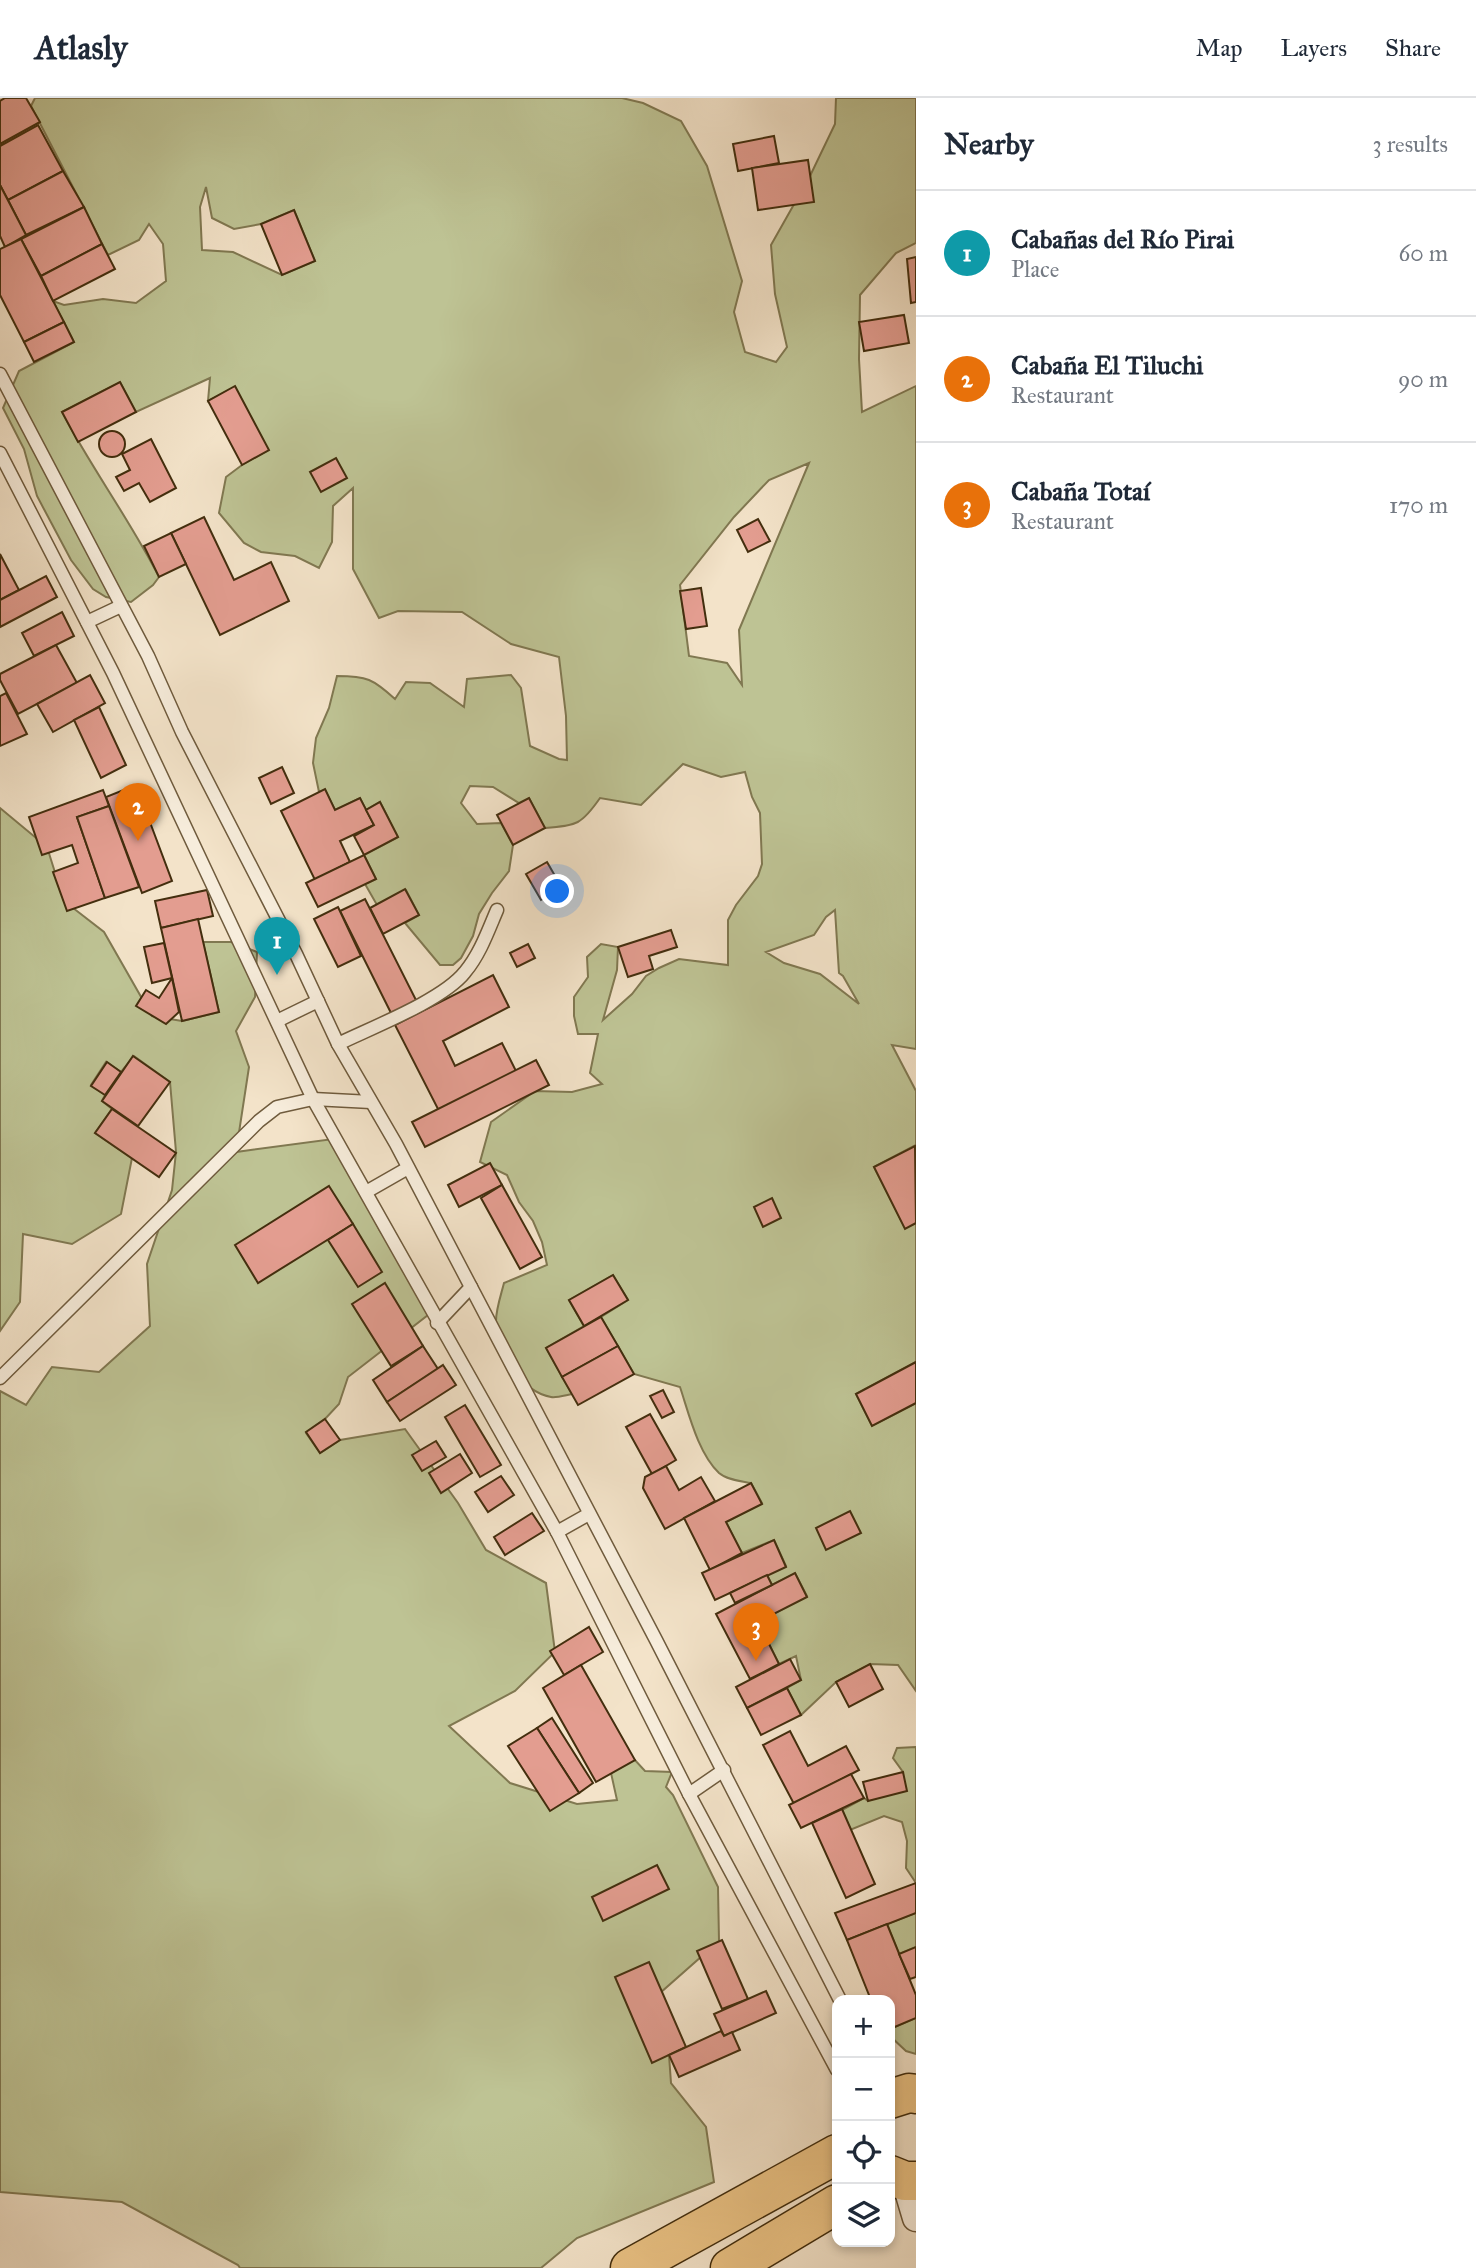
<!DOCTYPE html>
<meta charset="utf-8">
<style>
body{margin:0;font-family:"IM FELL Great Primer",serif;background:#f2f2f3;color:#1f2937}
.controls{position:absolute;right:21px;bottom:21px;display:grid;overflow:hidden;border-radius:14px;box-shadow:0 4px 10px #0003}
.controls button{width:63px;height:63px;display:grid;place-items:center;padding:0;border:0;border-bottom:2px solid #e0e1e3;background:#fff;color:#1f2937;font:35px sans-serif}
.you{position:absolute;left:558px;top:794px;width:24px;height:24px;margin:-18px;border:5px solid #fff;border-radius:50%;background:#1a73e8;box-shadow:0 0 0 10px #1a73e833}
.badge{display:grid;place-items:center;width:46px;height:46px;border-radius:50%;background:#2563eb;color:#fff;font-size:23px;font-weight:700}
.pin{position:absolute;translate:-50% -58px;filter:drop-shadow(0 2px 4px #0008)}
.pin::after{content:'';position:absolute;top:37px;width:24px;height:21px;background:inherit;clip-path:polygon(0 0,100% 0,50% 100%)}
.list{margin:0;padding:0;list-style:none}
h2{display:flex;justify-content:space-between;align-items:center;height:91px;margin:0;padding:0 28px;font-size:30px}
h2 small{font-size:23px;font-weight:400;color:#747a83}
.list li{display:grid;grid-template-columns:46px 1fr auto;gap:21px;align-items:center;box-sizing:border-box;height:126px;padding:0 28px;border-top:2px solid #e0e1e3}
.list b{display:block;font-size:26px;white-space:nowrap}
.list p{margin:0;font-size:23px;white-space:nowrap;color:#747a83}
.list em{font-size:23px;font-style:normal;color:#747a83}
.icon{flex:none;width:38px;height:38px;fill:none;stroke:currentColor;stroke-width:2;stroke-linecap:round;stroke-linejoin:round}
.map{position:relative;flex:none;width:916px;height:2170px;overflow:hidden}
header{display:flex;align-items:center;gap:42px;box-sizing:border-box;height:98px;padding:0 35px;background:#fff;border-bottom:2px solid #e0e1e3}
header strong{font-size:33px}
nav{display:flex;gap:38px;margin-inline-start:auto;font-size:24px}
main{display:flex}
aside{flex:1;background:#fff}
.map>svg:first-child{display:block}
</style>
<header>
<strong>Atlasly</strong>
<nav><a>Map</a><a>Layers</a><a>Share</a></nav>
</header>
<main>
<div class="map">
<svg width="916" height="2170" viewBox="0 0 916 2170">
<rect width="100%" height="100%" fill="#f3e3c9"/>
<filter id="stains"><feTurbulence type="fractalNoise" baseFrequency=".00286" numOctaves="4"/><feColorMatrix values="0 0 0 0 .2 0 0 0 0 .09 0 0 0 0 .02 0 0 0 .5 -.17"/></filter>
<radialGradient id="worn" r=".72"><stop offset=".6" stop-color="#630" stop-opacity="0"/><stop offset="1" stop-color="#630" stop-opacity=".3"/></radialGradient>
<g fill="#bec394" stroke="#807851" stroke-width="2" fill-rule="evenodd">
<path d="M35,0H622L643,5L681,23L707,68L742,183L734,214L745,254L776,264L787,249L775,196L771,147L810,78L835,26L836,0H916V145L896,155L860,197L859,261L862,314L916,288V951L892,947L916,993V1047L874,1069L905,1130L916,1125V1264L856,1296L872,1328L916,1305V1593L898,1567L870,1566L836,1584L801,1617L787,1590L801,1582L796,1558L779,1566L758,1524L807,1498L795,1475L772,1487L767,1477L786,1468L774,1442L742,1455L726,1424L762,1405L751,1385C741,1383 727,1382 719,1375C698,1355 689,1316 680,1289L634,1276L601,1219L628,1202L613,1177L569,1202L584,1228L546,1250L572,1296C566,1297 557,1300 551,1299C519,1293 498,1252 496,1223C496,1211 501,1197 504,1185L547,1167L542,1144L533,1123L519,1104L507,1077L480,1064L491,1024L535,993L572,994L602,986L590,975L598,936H578L574,918V899L588,879L587,859L601,846L618,849L617,872L603,922L632,896L646,878L659,870L679,861L728,867V822L736,807L758,778L762,766L760,715L752,699L745,674L721,679L683,666L641,707L600,700C582,726 577,728 545,730L529,700L519,705L493,689L470,688L461,705L477,726L501,725L513,747L509,773L492,795L479,816L473,838L461,860L453,867H440L405,825L419,817L406,792L377,807L365,786L376,781L364,757L398,739L380,704L366,712L360,700L335,712L325,692L319,694L313,665L316,640L329,610L337,578C367,578 373,581 395,601L406,584L430,585L464,609L467,581L511,577L521,590L530,648L559,661L567,662L566,618L559,559L511,546L462,514L398,513L379,520L353,471V390L333,408L332,444L319,470L295,458L261,454L244,445L219,415L226,379L242,367L268,352L235,289L208,303L210,280L136,314L120,284L62,314C92,371 130,422 159,479L153,487L131,504L106,499L93,491L71,462L37,398L24,351L3,310L19,273L74,244L53,203L64,207L103,201L136,205L166,183L163,146L149,126L139,142L108,157L31,8ZM206,89L212,120L234,131L261,126L294,112L315,163L282,177L233,154L202,152L200,109ZM809,365L739,532L742,587L727,565L689,558L680,487L734,419L769,382ZM835,812L839,875L843,878L859,906L820,876L784,865L766,854L814,837L826,819Z"/>
<path d="M0,710L47,749L64,803L104,834L152,918L182,923L219,914L203,844H231L257,854L255,899L236,933L249,969L236,1054L333,1041L380,1133L437,1210L348,1279L339,1306L325,1321L306,1335L320,1355L340,1342L405,1331L458,1405L486,1452L546,1485L555,1554L515,1593L449,1628L510,1685L577,1706L617,1702L611,1675L634,1661L645,1673L672,1674L666,1689L673,1697L718,1789L719,1843L659,1896L669,1957L671,1985L706,2029L714,2084L577,2140L541,2170H240L238,2167L122,2104L0,2094V1293L26,1307L52,1269L99,1274L150,1228L147,1166L172,1092L176,1054L170,984L134,958L121,974L106,964L91,987L105,997L102,1003L112,1011L95,1035L132,1060L121,1116L72,1146L23,1136L20,1204L0,1233Z"/>
<path d="M916,1649V1785L906,1770L907,1743L902,1724L884,1718L850,1732L842,1712L864,1700L868,1703L903,1674L893,1660L897,1650Z"/>
<path d="M916,1815V1849L899,1856L887,1826Z"/>
<path d="M916,1920V1956L906,1953L890,1938V1931Z"/>
</g>
<g fill="#e39d90" stroke="#432e0e" stroke-width="2">
<path d="M5,0H26L40,24L0,46V3Z"/>
<path d="M38,27L63,73L8,102L0,87V48Z"/>
<path d="M774,38L779,65L738,73L733,46Z"/>
<path d="M808,62L814,104L758,112L752,70Z"/>
<path d="M63,73L84,109L26,137L8,102Z"/>
<path d="M0,87L26,137L5,149L0,138Z"/>
<path d="M84,109L102,146L41,178L21,141Z"/>
<path d="M294,112L315,163L282,177L261,126Z"/>
<path d="M21,141L64,224L24,244L0,197V151Z"/>
<path d="M102,146L115,171L53,203L41,178Z"/>
<path d="M916,159V204L911,205L907,161Z"/>
<path d="M904,217L909,245L864,253L859,224Z"/>
<path d="M64,224L74,244L34,264L24,244Z"/>
<path d="M120,284L136,314L78,344L62,314Z"/>
<path d="M235,288L269,352L242,367L208,303Z"/>
<circle cx="112" cy="346" r="13"/>
<path d="M151,341L176,390L150,404L139,385L124,393L116,379L130,372L122,356Z"/>
<path d="M336,360L347,380L321,394L310,374Z"/>
<path d="M204,419L234,482L271,464L289,503L220,537L171,435Z"/>
<path d="M758,421L770,443L748,454L737,432Z"/>
<path d="M171,435L186,466L159,479L144,448Z"/>
<path d="M0,456L19,492L0,502Z"/>
<path d="M46,478L57,499L0,529V502Z"/>
<path d="M701,490L707,528L686,531L680,493Z"/>
<path d="M62,514L74,538L34,558L22,535Z"/>
<path d="M56,547L77,585L18,616L0,582V576Z"/>
<path d="M90,577L105,605L53,634L37,606Z"/>
<path d="M6,595L27,636L0,648V598Z"/>
<path d="M99,609L126,667L101,680L74,622Z"/>
<path d="M282,669L294,695L271,706L259,680Z"/>
<path d="M136,687L172,783L142,795L106,699Z"/>
<path d="M325,691L335,712L360,700L374,727L340,743L350,764L315,782L281,713Z"/>
<path d="M103,692L109,708L77,719L105,800L67,813L53,774L78,765L72,747L42,757L29,719Z"/>
<path d="M529,700L545,730L513,747L497,717Z"/>
<path d="M380,704L398,739L364,757L354,738L374,727L366,712Z"/>
<path d="M109,708L139,789L105,800L77,719Z"/>
<path d="M364,757L376,781L318,809L306,785Z"/>
<path d="M547,764L562,790L541,802L526,776Z"/>
<path d="M405,791L419,817L383,836L370,810Z"/>
<path d="M207,792L213,818L161,830L155,803Z"/>
<path d="M365,801L418,906L393,919L340,813Z"/>
<path d="M338,809L361,858L338,869L314,821Z"/>
<path d="M198,821L219,914L182,923L161,830Z"/>
<path d="M671,832L677,849L649,858L653,871L628,879L618,849Z"/>
<path d="M164,845L172,880L152,885L144,849Z"/>
<path d="M528,846L535,860L517,869L510,855Z"/>
<path d="M493,877L509,909L443,943L455,968L502,945L516,973L439,1013L395,927Z"/>
<path d="M172,880L179,914L166,926L136,908L146,892L159,900Z"/>
<path d="M133,958L170,984L138,1028L102,1003Z"/>
<path d="M536,962L549,987L425,1049L412,1024Z"/>
<path d="M107,964L121,974L105,997L91,988Z"/>
<path d="M112,1011L176,1055L159,1079L95,1035Z"/>
<path d="M915,1048L916,1125L905,1131L874,1069Z"/>
<path d="M490,1065L502,1087L459,1109L448,1087Z"/>
<path d="M502,1087L542,1159L520,1171L481,1100Z"/>
<path d="M329,1088L353,1126L258,1185L235,1147Z"/>
<path d="M772,1100L781,1120L763,1129L754,1109Z"/>
<path d="M353,1126L382,1174L358,1189L328,1142Z"/>
<path d="M613,1177L628,1202L584,1228L569,1202Z"/>
<path d="M385,1185L423,1248L391,1268L352,1206Z"/>
<path d="M601,1219L618,1248L562,1279L546,1250Z"/>
<path d="M423,1248L438,1271L387,1304L373,1282Z"/>
<path d="M618,1248L634,1276L578,1307L562,1279Z"/>
<path d="M916,1264V1305L872,1328L856,1296Z"/>
<path d="M443,1267L456,1287L400,1323L387,1304Z"/>
<path d="M663,1292L674,1314L662,1320L650,1298Z"/>
<path d="M465,1307L501,1367L480,1379L445,1319Z"/>
<path d="M650,1316L676,1362L652,1376L626,1329Z"/>
<path d="M325,1321L340,1342L320,1355L306,1334Z"/>
<path d="M436,1343L446,1359L422,1373L412,1357Z"/>
<path d="M460,1356L472,1375L441,1395L429,1375Z"/>
<path d="M666,1368L679,1392L701,1379L715,1403L665,1431L643,1390L645,1379Z"/>
<path d="M501,1378L514,1397L488,1414L475,1394Z"/>
<path d="M751,1385L762,1406L726,1424L742,1455L710,1472L684,1420Z"/>
<path d="M850,1413L861,1435L826,1452L816,1430Z"/>
<path d="M532,1415L544,1433L505,1457L494,1439Z"/>
<path d="M774,1442L786,1469L715,1502L702,1475Z"/>
<path d="M795,1475L807,1499L758,1524L779,1566L750,1581L716,1516Z"/>
<path d="M767,1477L772,1487L735,1505L730,1495Z"/>
<path d="M589,1529L603,1554L564,1577L550,1553Z"/>
<path d="M790,1561L801,1582L747,1610L736,1589Z"/>
<path d="M870,1566L883,1591L849,1609L836,1584Z"/>
<path d="M581,1567L635,1662L596,1684L543,1590Z"/>
<path d="M787,1590L801,1617L761,1637L747,1610Z"/>
<path d="M552,1620L593,1685L579,1695L537,1630Z"/>
<path d="M537,1630L579,1695L550,1713L508,1648Z"/>
<path d="M790,1633L808,1668L846,1648L859,1672L794,1706L763,1647Z"/>
<path d="M903,1674L907,1693L868,1703L863,1684Z"/>
<path d="M851,1676L864,1700L801,1730L789,1707Z"/>
<path d="M842,1711L875,1786L846,1800L812,1725Z"/>
<path d="M657,1767L669,1791L603,1823L592,1799Z"/>
<path d="M916,1785V1815L847,1842L835,1815Z"/>
<path d="M887,1826L916,1897V1920L890,1931V1902H871L847,1842Z"/>
<path d="M722,1842L748,1901L722,1911L697,1853Z"/>
<path d="M916,1849V1879L910,1881L899,1856Z"/>
<path d="M649,1864L686,1949L652,1965L615,1879Z"/>
<path d="M766,1893L776,1915L724,1938L714,1916Z"/>
<path d="M721,1933L724,1938L732,1934L740,1952L679,1979L669,1957Z"/>
</g>
<g fill="none" stroke-linecap="round" stroke-linejoin="round">
<g stroke="#6f5b3d" stroke-width="15">
<g id="lane">
<path d="M0,276L148,558L182,634L296,856L338,946L396,1046L656,1542L840,1902"/>
<path d="M0,355L113,575L313,1001L557,1434L689,1696L837,1972"/>
<path d="M87,524L121,508"/>
<path d="M277,923L318,903"/>
<path d="M338,946C373,929 443,902 465,874C480,856 488,833 497,812"/>
<path d="M366,1094L408,1070"/>
<path d="M437,1225L471,1189"/>
<path d="M0,1280L259,1023L277,1009L313,1001L371,1004"/>
<path d="M557,1434L589,1416"/>
<path d="M689,1696L724,1672"/>
</g>
</g>
<g stroke="#6f5b3d" stroke-width="29">
<path id="street" d="M905,2083L916,2120"/>
</g>
<g stroke="#432e0e" stroke-width="41">
<g id="primary">
<path d="M890,2001L909,1995L916,1996"/>
<path d="M890,2077L905,2083H916"/>
<path d="M630,2170L837,2056"/>
<path d="M730,2170L837,2106"/>
</g>
</g>
<use href="#lane" stroke="#f7eddc" stroke-width="12"/>
<use href="#street" stroke="#f7eddc" stroke-width="26"/>
<use href="#primary" stroke="#eac284" stroke-width="38"/>
</g>
<rect width="100%" height="100%" filter="url(#stains)"/>
<rect width="100%" height="100%" fill="url(#worn)"/>
</svg>
<div class="controls">
<button>+</button>
<button>−</button>
<button><svg class="icon" aria-label="locate" viewBox="0 0 24 24"><circle cx="12" cy="12" r="6"/><path d="M12 2v4M12 18v4M2 12h4M18 12h4"/></svg></button>
<button><svg class="icon" aria-label="layers" viewBox="0 0 24 24"><path d="M12 4l9 5-9 5-9-5zM3 14l9 5 9-5"/></svg></button>
</div>
<div class="you"></div>
<div class="pin badge" style="left:277px;top:877px;background:#0f9aa8">1</div>
<div class="pin badge" style="left:138px;top:743px;background:#e8710a">2</div>
<div class="pin badge" style="left:756px;top:1563px;background:#e8710a">3</div>
</div>
<aside>
<h2>Nearby<small>3 results</small></h2>
<ul class="list">
<li><span class="badge" style="background:#0f9aa8">1</span><div><b>Cabañas del Río Pirai</b><p>Place</p></div><em>60 m</em></li>
<li><span class="badge" style="background:#e8710a">2</span><div><b>Cabaña El Tiluchi</b><p>Restaurant</p></div><em>90 m</em></li>
<li><span class="badge" style="background:#e8710a">3</span><div><b>Cabaña Totaí</b><p>Restaurant</p></div><em>170 m</em></li>
</ul>
</aside>
</main>
